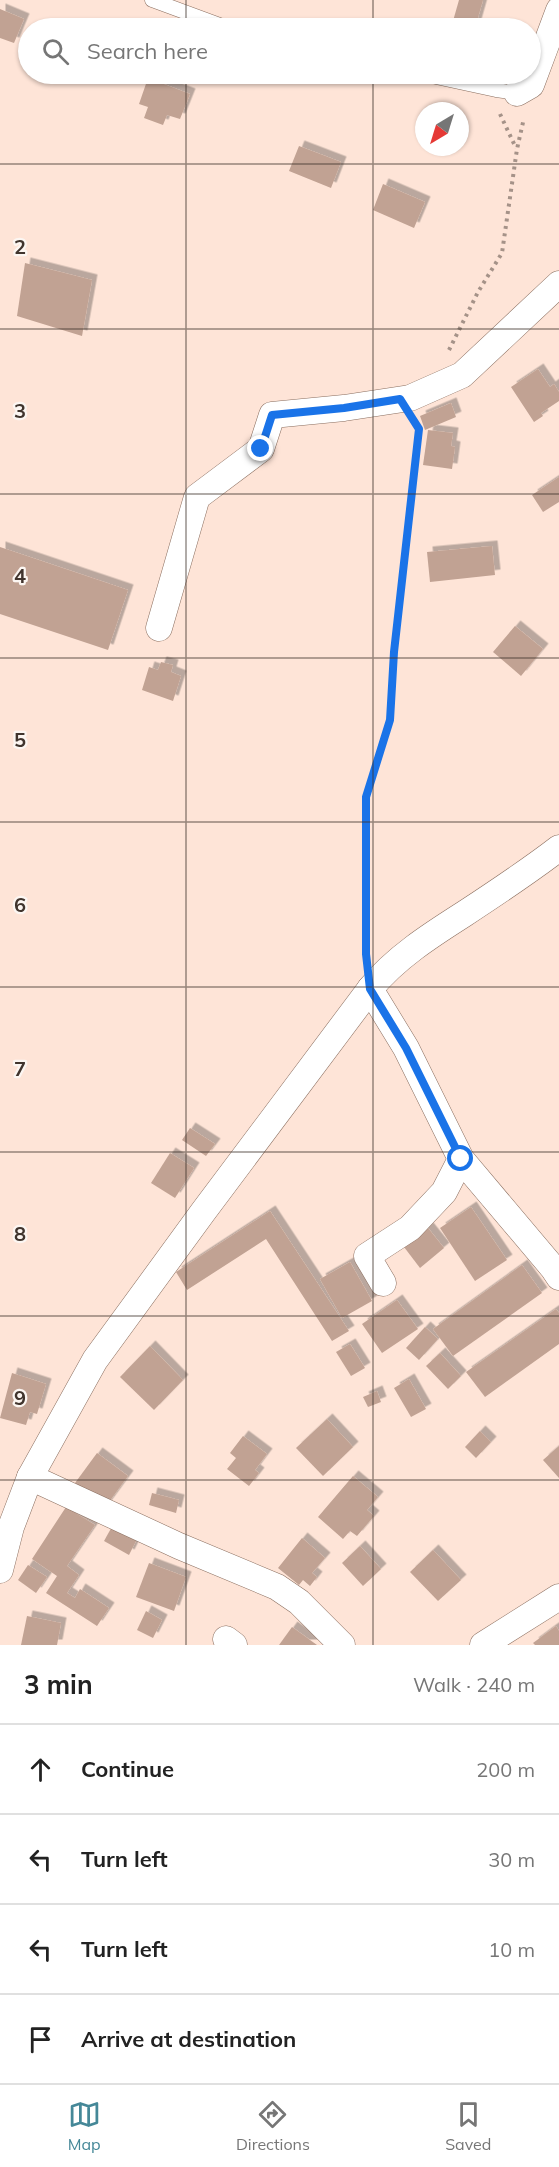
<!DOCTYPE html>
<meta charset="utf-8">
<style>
body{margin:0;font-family:Mulish,sans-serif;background:#f2f2f2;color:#222}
.compass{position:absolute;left:415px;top:102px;width:54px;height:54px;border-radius:50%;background:#fff;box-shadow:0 2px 4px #0004;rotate:218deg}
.stop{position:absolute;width:18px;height:18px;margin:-14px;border:4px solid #1a73e8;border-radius:50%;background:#fff}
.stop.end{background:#1a73e8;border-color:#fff;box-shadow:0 2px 6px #0008}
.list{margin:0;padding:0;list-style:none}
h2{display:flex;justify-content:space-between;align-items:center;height:78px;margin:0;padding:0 24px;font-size:26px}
h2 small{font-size:20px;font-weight:400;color:#767676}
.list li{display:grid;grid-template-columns:39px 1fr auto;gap:18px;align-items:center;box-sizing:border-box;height:90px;padding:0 24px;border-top:2px solid #e0e0e0}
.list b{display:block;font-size:22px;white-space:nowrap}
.list em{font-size:20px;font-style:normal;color:#767676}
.icon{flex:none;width:33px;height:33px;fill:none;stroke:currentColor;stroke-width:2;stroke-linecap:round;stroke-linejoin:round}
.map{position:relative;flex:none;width:559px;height:1645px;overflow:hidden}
.search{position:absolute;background:#fff;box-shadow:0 2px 4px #0004;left:18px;right:18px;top:18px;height:66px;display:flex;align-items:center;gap:15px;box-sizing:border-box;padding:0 21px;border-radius:33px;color:#767676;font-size:22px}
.sheet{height:438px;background:#fff}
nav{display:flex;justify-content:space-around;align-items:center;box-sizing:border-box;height:84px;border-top:2px solid #e0e0e0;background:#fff;font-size:16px;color:#767676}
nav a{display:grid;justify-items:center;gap:3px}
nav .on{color:#458898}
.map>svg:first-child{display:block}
</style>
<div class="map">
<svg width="559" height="1645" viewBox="0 0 559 1645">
<defs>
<filter id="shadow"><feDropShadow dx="5.5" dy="-5.5" stdDeviation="0" flood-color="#0004"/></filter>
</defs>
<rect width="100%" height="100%" fill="#fee4d7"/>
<g fill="#c1a293" filter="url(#shadow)">
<path d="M459,0H483L475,28H451Z"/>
<path d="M0,9L24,19L14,43L0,38Z"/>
<path d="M77,74H102L99,82Z"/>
<path d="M148,78L190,94L180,119L167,115L163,125L144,118L148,107L139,104Z"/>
<path d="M299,146L341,162L331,188L289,171Z"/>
<path d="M383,184L425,202L414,228L373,210Z"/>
<path d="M25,263L92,280L82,336L17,316Z"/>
<path d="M538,369L550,387L554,384L559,392V401L541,413L543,416L534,422L511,387Z"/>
<path d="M451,403L456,417L425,430L420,416Z"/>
<path d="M428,430L453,433L451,446L455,447L452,469L423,465Z"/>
<path d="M559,477V502L543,512L532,495Z"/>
<path d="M492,546L495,575L430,582L427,552Z"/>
<path d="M0,547L128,590L108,650L0,614Z"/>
<path d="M515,626L543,649L521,676L493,652Z"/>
<path d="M161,662L173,665L171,672L181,676L173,701L142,690L149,667L158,670Z"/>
<path d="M190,1128L215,1144L206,1156L182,1140Z"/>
<path d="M170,1153L194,1168L175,1198L151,1183Z"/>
<path d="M471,1207L507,1260L475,1281L440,1228Z"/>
<path d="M270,1211L349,1331L332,1341L266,1239L187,1290L176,1272Z"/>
<path d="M428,1228L444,1248L420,1268L404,1247Z"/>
<path d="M350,1262L372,1301L342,1318L320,1279Z"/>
<path d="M522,1265L542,1293L453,1356L433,1329Z"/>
<path d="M397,1300L418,1329L382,1353L362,1324Z"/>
<path d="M556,1309L559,1313V1344L485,1397L466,1372Z"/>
<path d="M425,1327L438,1339L419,1360L406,1348Z"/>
<path d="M350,1344L365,1368L351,1376L336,1352Z"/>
<path d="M150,1346L183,1380L154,1410L120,1377Z"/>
<path d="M440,1353L461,1376L448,1389L426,1366Z"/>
<path d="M12,1373L46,1384L37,1414L30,1412L26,1425L0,1418Z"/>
<path d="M409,1379L426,1409L411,1417L394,1388Z"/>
<path d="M377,1391L381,1402L368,1407L363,1397Z"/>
<path d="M327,1419L353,1447L323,1476L296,1448Z"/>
<path d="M480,1431L491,1442L476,1458L465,1447Z"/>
<path d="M243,1436L267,1454L255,1470L259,1473L249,1486L227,1469L236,1458L230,1453Z"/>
<path d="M559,1446V1478L543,1460Z"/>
<path d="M97,1453L128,1476L106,1506L75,1483Z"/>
<path d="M353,1476L378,1497L367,1510L374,1516L357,1536L350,1531L343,1539L318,1517Z"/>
<path d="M152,1493L179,1500L176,1513L149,1505Z"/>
<path d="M66,1507L95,1525L67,1566L79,1575L67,1593L75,1598L80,1589L109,1608L97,1626L46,1593L57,1576L32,1559Z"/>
<path d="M114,1523L138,1537L129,1555L104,1541Z"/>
<path d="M302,1538L325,1558L312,1573L317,1577L310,1586L303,1580L299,1585L278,1568Z"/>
<path d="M360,1546L381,1569L363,1586L342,1563Z"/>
<path d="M433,1550L461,1580L438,1601L410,1572Z"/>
<path d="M149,1563L186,1577L174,1611L136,1597Z"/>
<path d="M28,1565L47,1577L36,1593L18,1580Z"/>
<path d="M146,1611L162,1620L153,1638L137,1630Z"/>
<path d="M27,1616L61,1623L57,1645H21Z"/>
<path d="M556,1626L559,1631V1645H535L533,1643Z"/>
<path d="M292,1627L317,1645H279Z"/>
</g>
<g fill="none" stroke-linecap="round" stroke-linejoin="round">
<g stroke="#8a6e5f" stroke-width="15">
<g id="service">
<path d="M152,0L228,28"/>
<path d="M422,74L496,90L517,93"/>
</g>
</g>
<g stroke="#8a6e5f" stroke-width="27">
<g id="minor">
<path d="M517,93L531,85L559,10"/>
<path d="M159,628L197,497L261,449L272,415L344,408L410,398L462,375L559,284"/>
<path d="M370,989L406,1048L461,1159L444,1192L410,1228L367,1256L383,1283"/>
<path d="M461,1159L553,1268L559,1277"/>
<path d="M30,1477L179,1546L277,1587L299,1602L342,1645"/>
<path d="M0,1570L11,1527L30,1477L95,1360L203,1212L370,989C395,958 431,935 464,914C496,893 528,872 559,848"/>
<path d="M226,1639L234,1645"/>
<path d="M483,1645L559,1597"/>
</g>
</g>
<g stroke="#a59288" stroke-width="4" stroke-dasharray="3 4.5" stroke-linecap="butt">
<path d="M500,114L516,148"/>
<path d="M449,350L478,292L502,253L517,149L524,118"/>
<path d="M366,955V797L390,720L394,652L419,429L415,423"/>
</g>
<use href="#service" stroke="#fff" stroke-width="14"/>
<use href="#minor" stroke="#fff" stroke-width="26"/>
</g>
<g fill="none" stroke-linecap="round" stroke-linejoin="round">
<path stroke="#1a73e8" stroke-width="8" d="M261,449L272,415L344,408L400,399L419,429L394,652L390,720L366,797V954L370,989L406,1048L461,1159"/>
</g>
<path fill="none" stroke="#40342d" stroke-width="1.5" stroke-opacity="0.55" d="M186,0V28M373,0V28M186,74V1645M373,74V1645M0,164H559M0,329H559M0,494H559M0,658H559M0,822H559M0,987H559M0,1152H559M0,1316H559M0,1480H559"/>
<g font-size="20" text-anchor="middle" font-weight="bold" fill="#40342d" stroke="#fcf6f2" stroke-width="4.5" stroke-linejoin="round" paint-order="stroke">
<text x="20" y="254">2</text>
<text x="20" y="418">3</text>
<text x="20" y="583">4</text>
<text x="20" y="747">5</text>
<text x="20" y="912">6</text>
<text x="20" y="1076">7</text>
<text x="20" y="1241">8</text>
<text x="20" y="1405">9</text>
</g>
</svg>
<svg class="compass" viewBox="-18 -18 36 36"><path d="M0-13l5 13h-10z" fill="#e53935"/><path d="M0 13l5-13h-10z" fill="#767676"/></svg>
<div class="stop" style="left:461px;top:1159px"></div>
<div class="stop end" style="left:261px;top:449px"></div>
<div class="search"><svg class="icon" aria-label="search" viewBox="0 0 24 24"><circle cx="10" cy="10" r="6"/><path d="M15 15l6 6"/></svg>Search here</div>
</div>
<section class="sheet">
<h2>3 min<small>Walk · 240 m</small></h2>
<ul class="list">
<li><svg class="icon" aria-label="ahead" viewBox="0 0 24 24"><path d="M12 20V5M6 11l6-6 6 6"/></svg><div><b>Continue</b></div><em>200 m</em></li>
<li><svg class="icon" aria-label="left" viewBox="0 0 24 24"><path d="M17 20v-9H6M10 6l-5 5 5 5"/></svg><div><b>Turn left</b></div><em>30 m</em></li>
<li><svg class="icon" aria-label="left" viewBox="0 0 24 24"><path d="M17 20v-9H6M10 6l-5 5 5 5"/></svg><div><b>Turn left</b></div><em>10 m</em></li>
<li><svg class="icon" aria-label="arrive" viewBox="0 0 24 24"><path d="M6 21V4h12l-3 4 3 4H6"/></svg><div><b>Arrive at destination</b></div></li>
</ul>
</section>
<nav>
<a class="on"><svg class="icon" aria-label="map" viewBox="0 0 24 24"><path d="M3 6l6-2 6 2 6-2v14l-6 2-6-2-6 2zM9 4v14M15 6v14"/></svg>Map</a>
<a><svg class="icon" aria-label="directions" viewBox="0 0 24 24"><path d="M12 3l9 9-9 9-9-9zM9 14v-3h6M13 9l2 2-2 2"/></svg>Directions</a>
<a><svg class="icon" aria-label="saved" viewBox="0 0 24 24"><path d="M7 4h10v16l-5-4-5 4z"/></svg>Saved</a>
</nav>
